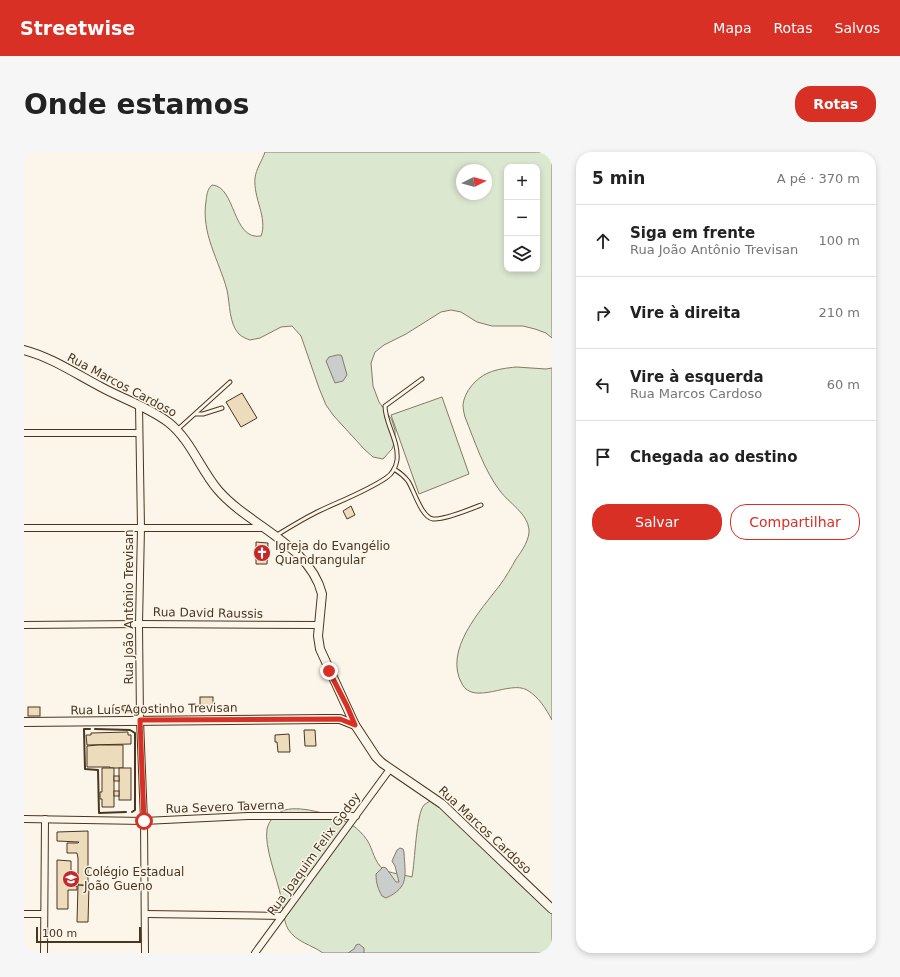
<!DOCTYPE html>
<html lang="pt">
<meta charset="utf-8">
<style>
body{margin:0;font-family:"DejaVu Sans",sans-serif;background:#f6f6f6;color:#222}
.controls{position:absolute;right:12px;top:12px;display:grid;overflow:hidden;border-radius:8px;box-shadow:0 2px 6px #0003}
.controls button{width:36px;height:36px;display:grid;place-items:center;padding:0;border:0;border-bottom:1px solid #e0e0e0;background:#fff;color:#222;font:20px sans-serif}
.compass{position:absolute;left:432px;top:12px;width:36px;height:36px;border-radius:50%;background:#fff;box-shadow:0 2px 6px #0003;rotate:85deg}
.scale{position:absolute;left:12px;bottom:10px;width:105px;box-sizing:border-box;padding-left:4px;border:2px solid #4a3520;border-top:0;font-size:11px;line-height:14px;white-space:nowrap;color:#4a3520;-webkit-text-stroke:3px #fbf6e9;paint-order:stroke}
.stop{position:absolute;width:12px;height:12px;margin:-9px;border:3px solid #d93025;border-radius:50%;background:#fff}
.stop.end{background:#d93025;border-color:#fff;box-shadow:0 1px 4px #0008}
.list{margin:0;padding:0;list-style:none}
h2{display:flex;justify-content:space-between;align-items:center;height:52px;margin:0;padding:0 16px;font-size:17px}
h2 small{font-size:13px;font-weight:400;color:#767676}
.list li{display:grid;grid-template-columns:26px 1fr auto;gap:12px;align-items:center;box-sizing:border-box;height:72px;padding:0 16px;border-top:1px solid #e0e0e0}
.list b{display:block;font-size:15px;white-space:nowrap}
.list p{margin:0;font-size:13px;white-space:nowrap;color:#767676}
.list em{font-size:13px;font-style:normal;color:#767676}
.actions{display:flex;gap:8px;padding:12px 16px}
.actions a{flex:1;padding:9px 0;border:1px solid #d93025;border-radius:16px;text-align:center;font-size:14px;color:#d93025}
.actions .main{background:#d93025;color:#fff}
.icon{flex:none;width:22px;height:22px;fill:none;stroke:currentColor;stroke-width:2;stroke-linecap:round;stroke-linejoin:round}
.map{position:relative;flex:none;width:528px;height:801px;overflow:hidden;border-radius:16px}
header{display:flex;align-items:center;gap:24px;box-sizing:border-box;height:56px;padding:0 20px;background:#d93025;color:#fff}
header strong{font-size:19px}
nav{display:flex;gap:22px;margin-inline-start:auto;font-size:14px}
.intro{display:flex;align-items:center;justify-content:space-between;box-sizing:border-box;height:96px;padding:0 24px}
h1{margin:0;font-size:28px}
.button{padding:10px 18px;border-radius:16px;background:#d93025;color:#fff;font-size:14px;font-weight:700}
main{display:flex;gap:24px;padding:0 24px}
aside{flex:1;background:#fff;border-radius:16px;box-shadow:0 2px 6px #0003}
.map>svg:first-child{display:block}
</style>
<header>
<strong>Streetwise</strong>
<nav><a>Mapa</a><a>Rotas</a><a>Salvos</a></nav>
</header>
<div class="intro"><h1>Onde estamos</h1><a class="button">Rotas</a></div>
<main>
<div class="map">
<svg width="528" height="801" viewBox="0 0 528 801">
<rect width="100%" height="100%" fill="#fbf6e9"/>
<g fill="#dce7d0" stroke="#887966" fill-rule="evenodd">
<path d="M241,0H528V186L522,181L511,177L499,174H468L453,170L437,160L427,158L417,160L382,182L360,193L351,200L347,211L349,234L355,250L368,268L371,278V289L368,297L359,307L349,305L341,298L309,263L302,253L295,236L277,184L268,174L257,175L236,186L226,188C223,187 218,185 215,182C205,172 206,152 203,138C195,108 177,82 182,49C183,42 183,38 188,33C212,34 208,89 237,84C244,66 229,46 231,26C232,17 238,9 241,0ZM483,15H513V117H483ZM438,18H462V42H438Z"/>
<path d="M492,215L522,217L528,216V568C522,557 515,545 503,538C486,528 450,554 438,532C419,498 457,458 476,433C482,425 487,416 492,407C498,399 506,387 505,377C503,361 485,351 476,339C460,318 451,290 441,265C440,261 439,257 439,253C440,240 452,226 464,221C473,217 483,216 492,215Z"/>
<path d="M418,245L445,322L395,342L367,263Z"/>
<path d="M411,648L528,759V801H299C288,793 272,790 264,777C259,768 259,755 257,745C253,726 240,695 243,677C245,668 252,661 261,658C278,653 313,664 328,673C334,677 339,682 343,688C349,697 350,710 359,717C364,721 381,723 388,725C391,710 392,662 400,653C404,650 407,648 411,648Z"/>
</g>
<g fill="#c9cecd" stroke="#887966">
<path d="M313,203H317L318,205L323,223L319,229L311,231L302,209L305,205Z"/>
<path d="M376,696L379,697L380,700C381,723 386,735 362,746L358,744C354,737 352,731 352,722L359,715L362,716L372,730H375L371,714L368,709L373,698Z"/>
<path d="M335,792L340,796V801H324L330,797L332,793Z"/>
</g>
<g fill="#ecdcbc" stroke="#4a3520">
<path d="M218,241L233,266L217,275L202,250Z"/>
<path d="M327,354L331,363L323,367L319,359Z"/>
<path d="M232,390L244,391L243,412H232Z"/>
<rect x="176" y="545" width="13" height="13"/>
<path d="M105,553L106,560L100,561V558H98V554Z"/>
<rect x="4" y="555" width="12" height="9"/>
<path d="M280,578H291L292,594H281Z"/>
<path d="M104,580V583H107V592L63,593L62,583H67V581Z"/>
<path d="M265,582L266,600H254L253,590H251V583Z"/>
<path d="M74,593H99V616H86V615H63V594Z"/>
<path d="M78,616H90V655H78V647H76V640H78Z"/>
<rect x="95" y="616" width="12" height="32"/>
<rect x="90" y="624" width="5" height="5"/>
<rect x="90" y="639" width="5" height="5"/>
<path d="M64,679V733H54V724H46V734H53V738H44V757H33V708L47,709V722H54V706L53,701H43V691H54L55,690L33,689V680Z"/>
<path d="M54,733L65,734L64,770H53Z"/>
</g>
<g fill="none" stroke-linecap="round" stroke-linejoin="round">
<g stroke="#4a3520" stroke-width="5">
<g id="service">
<path d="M172,262H179L198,256"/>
<path d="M153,278L206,230"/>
<path d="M370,317C375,320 380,324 384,329C390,338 397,365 409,367C420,368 447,357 457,353"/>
<path d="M253,383C266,375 279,367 293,360C316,349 341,340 362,326C368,322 372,315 373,308C375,288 361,272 361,254L398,227"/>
</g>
</g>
<g stroke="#4a3520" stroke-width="8">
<g id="minor">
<path d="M115,254L117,376L115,472L116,568L120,669L121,801"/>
<path d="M0,281H114"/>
<path d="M0,376H240"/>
<path d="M0,473L115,472L295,473"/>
<path d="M0,667L120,669L224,664H332"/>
<path d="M0,762H20"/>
<path d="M121,762L258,764"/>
<path d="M20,801L21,667"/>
<path d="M231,801L366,617"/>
</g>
</g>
<g stroke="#4a3520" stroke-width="10">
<g id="tertiary">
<path d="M0,198C27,205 52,222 77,235C99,247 124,255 144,270C167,288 176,317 194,338C225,374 286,393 298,442L294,484L296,497L331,573L352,605L358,611L418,652L528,757"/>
<path d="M0,570L301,567H316L331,573"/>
</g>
</g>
<use href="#service" stroke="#fbf6e9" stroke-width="3"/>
<use href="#minor" stroke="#fbf6e9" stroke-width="6"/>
<use href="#tertiary" stroke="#fbf6e9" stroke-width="8"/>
<g stroke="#4a3520" stroke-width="2">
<path d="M66,577H60L61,617L74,618L75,661L102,660"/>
<path d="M71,577L106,578L111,581V658L108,660"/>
</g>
</g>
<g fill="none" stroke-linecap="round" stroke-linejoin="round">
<path stroke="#d93025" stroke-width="5" d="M120,669L116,568L316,567L331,573L323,554L305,519"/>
</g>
<defs>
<g id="church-disc" transform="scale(0.9)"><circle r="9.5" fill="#c62828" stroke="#fbf6e9"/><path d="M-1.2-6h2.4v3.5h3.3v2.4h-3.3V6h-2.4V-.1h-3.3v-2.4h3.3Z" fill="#fff"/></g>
<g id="school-disc" transform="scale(0.9)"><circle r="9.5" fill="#c62828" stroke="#fbf6e9"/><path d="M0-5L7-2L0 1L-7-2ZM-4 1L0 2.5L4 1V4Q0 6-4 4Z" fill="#fff"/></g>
</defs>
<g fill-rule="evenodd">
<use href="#church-disc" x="238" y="401"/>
<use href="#school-disc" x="47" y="727"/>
</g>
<g text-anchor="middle" stroke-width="3" stroke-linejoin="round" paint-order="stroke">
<g font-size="12" fill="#4a3520" stroke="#fbf6e9">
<text transform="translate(98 233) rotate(28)" y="4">Rua Marcos Cardoso</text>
<text transform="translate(105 455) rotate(-90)" y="4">Rua João Antônio Trevisan</text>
<text transform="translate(184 461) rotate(1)" y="4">Rua David Raussis</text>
<text transform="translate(130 557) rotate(-1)" y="4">Rua Luís Agostinho Trevisan</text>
<text transform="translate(201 655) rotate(-2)" y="4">Rua Severo Taverna</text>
<text transform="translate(461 678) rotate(43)" y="4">Rua Marcos Cardoso</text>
<text transform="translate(290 702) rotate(-54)" y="4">Rua Joaquim Felix Godoy</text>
</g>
<g font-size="12" fill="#4a3520" stroke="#fbf6e9" text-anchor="start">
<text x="251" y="398">Igreja do Evangélio<tspan x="251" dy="14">Quandrangular</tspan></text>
<text x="60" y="724">Colégio Estadual<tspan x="60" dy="14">João Gueno</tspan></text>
</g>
</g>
</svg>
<div class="controls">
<button>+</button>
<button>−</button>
<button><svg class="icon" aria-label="layers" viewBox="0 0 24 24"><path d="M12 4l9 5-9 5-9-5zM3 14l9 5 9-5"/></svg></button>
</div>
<svg class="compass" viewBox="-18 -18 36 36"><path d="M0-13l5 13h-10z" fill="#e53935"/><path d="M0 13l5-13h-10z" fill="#767676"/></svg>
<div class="scale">100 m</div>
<div class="stop" style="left:120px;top:669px"></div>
<div class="stop end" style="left:305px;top:519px"></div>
</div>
<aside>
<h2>5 min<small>A pé · 370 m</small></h2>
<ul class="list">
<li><svg class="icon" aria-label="ahead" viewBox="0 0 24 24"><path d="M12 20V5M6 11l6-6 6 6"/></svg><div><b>Siga em frente</b><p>Rua João Antônio Trevisan</p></div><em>100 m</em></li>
<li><svg class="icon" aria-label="right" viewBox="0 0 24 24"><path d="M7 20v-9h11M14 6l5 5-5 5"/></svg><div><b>Vire à direita</b></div><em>210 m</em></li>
<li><svg class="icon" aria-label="left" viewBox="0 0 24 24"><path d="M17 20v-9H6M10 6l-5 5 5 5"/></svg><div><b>Vire à esquerda</b><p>Rua Marcos Cardoso</p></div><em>60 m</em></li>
<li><svg class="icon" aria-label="arrive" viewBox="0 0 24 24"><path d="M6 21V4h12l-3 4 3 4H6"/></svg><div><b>Chegada ao destino</b></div></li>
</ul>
<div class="actions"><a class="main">Salvar</a><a>Compartilhar</a></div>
</aside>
</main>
